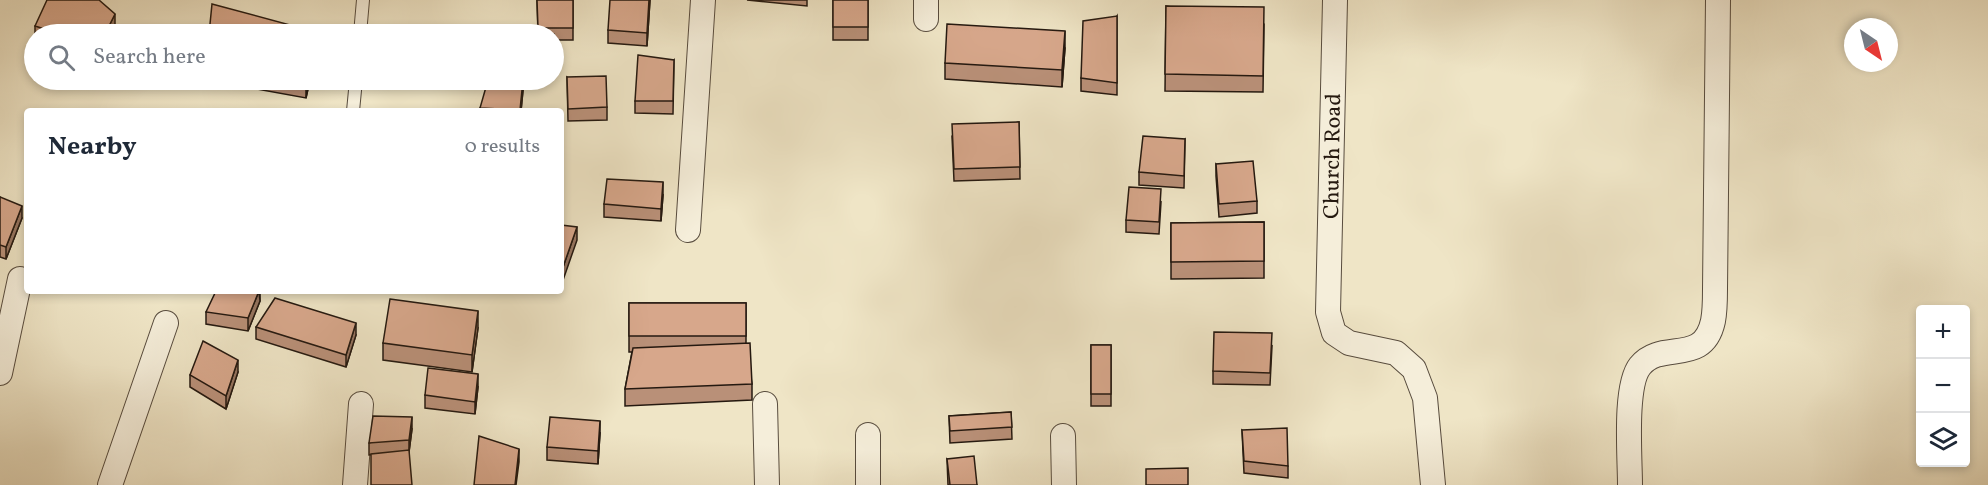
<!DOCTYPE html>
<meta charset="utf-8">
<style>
body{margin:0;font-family:Vollkorn,serif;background:#f6f6f7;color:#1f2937}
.controls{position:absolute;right:18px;bottom:18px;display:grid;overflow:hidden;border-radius:6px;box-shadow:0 3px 9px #0003}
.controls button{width:54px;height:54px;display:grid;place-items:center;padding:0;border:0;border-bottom:2px solid #e0e1e3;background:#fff;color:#1f2937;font:30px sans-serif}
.compass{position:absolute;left:1844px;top:18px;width:54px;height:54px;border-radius:50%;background:#fff;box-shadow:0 3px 9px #0003;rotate:145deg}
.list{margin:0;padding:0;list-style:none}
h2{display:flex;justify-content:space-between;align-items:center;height:78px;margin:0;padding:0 24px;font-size:26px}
h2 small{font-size:20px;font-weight:400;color:#747a83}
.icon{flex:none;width:33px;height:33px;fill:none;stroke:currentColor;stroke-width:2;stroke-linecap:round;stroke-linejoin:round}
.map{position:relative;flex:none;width:1988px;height:485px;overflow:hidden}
.search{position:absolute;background:#fff;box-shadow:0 3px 9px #0003;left:24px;top:24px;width:540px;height:66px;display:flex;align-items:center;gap:15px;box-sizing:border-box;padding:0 21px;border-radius:33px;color:#747a83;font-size:22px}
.panel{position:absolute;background:#fff;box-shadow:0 3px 9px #0003;left:24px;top:108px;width:540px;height:186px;border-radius:6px}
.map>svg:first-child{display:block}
</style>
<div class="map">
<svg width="1988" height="485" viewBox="0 0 1988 485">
<rect width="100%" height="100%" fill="#efe5c6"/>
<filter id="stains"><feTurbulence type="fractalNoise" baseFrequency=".00333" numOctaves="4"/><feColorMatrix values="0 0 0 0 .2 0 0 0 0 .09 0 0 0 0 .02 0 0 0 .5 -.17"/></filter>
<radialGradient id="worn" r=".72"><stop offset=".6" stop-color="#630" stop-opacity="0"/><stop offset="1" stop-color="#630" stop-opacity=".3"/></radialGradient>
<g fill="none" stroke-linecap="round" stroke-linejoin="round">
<g stroke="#584c3e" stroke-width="14">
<g id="service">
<path d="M360,34L363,0"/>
<path d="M353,111L356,80"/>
</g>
</g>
<g stroke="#584c3e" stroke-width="26">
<g id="minor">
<path d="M926,0V19"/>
<path d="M1335,0L1328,312L1334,333L1349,343L1396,353L1414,369L1425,398L1433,485"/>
<path d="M688,230L703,0"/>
<path d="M0,373L20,279"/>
<path d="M765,404L767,485"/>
<path d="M868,435V485"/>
<path d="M1063,436L1064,485"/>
<path d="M110,485L166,323"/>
<path d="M355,485L361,404"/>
<path d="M1630,485C1630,458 1624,386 1640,366C1662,339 1703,367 1713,321C1715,311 1715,299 1715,289L1718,0"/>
</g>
</g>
<use href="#service" stroke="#f5eeda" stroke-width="12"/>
<use href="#minor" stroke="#f5eeda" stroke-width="24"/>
</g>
<g fill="#b99078" stroke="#251910" stroke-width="1.5">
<path d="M537,0H573V40H554V34H538Z"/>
<path d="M650,0L647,46L608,43V30Z"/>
<path d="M747,0H807V6Z"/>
<rect x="833" y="0" width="35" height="40"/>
<path d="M1166,6L1264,24L1263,92L1165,91Z"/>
<path d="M1117,16V95L1081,91V78Z"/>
<path d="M35,26H115L111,34H35Z"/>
<path d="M1065,48L1062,87L945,79V63Z"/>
<path d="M674,60L673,114L635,113V101Z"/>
<path d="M567,77L607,107V120L568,121Z"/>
<path d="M207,80H310L306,98Z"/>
<path d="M524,80L521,111H480V108Z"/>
<path d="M1019,122L1020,179L954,181L952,136Z"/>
<path d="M1185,139L1184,188L1139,185V172Z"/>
<path d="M1216,164L1257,201V213L1219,217L1216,176Z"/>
<path d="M663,195L661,221L604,217V204Z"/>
<path d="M0,197L22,218L6,259L0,257Z"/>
<path d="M1161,202L1159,234L1126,232V220Z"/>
<path d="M1264,222V278L1171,279V223Z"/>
<path d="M260,291V301L248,331L206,324V312Z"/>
<path d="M629,303H746V343L752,384V400L625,406V389L632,352H629Z"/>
<path d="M256,327L356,335L346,367L256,339Z"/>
<path d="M478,328L472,372L383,360V343Z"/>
<rect x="1091" y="345" width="20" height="61"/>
<path d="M1272,346L1270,385L1213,384V371Z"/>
<path d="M238,372L226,409L190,387V375Z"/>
<path d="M478,387L475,414L425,408V395Z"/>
<path d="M1011,412L1012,439L950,443L949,416Z"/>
<path d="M412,429L409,452L369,455V443Z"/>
<path d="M1242,430L1288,466V478L1244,473Z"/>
<path d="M600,433L598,464L547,460V447Z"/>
<path d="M947,459L977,485H948Z"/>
</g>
<g fill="#967561" stroke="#251910" stroke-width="1.5">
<path d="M649,0H650L647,46V33Z"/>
<path d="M115,14V26L111,34H105Z"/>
<path d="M1065,31V48L1062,87V70Z"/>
<path d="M307,80H310L306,98V82Z"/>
<path d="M523,80H524L521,111H520Z"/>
<path d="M663,182V195L661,221V209Z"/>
<path d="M22,206V218L6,259V247Z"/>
<path d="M577,227V240L562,283V270Z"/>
<path d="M259,291L260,301L248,331V318Z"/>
<path d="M478,311V328L472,372V355Z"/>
<path d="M356,323V335L346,367V355Z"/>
<path d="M238,360V372L226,409V396Z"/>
<path d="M478,374V387L475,414V402Z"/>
<path d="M412,417V429L409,452V440Z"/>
<path d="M600,421V433L598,464V451Z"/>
<path d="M519,449V462L516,485H515Z"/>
</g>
<g fill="#d7a78b" stroke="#251910" stroke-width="1.5">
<path d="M47,0H99L115,14L105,34H60L35,26Z"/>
<path d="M537,0H573V28H538Z"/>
<path d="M610,0H649L647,33L608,30Z"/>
<rect x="833" y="0" width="35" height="27"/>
<path d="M212,4L316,32V34H209Z"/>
<path d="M1166,6L1264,7L1263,76L1165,74Z"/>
<path d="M1117,16V83L1081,78L1083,21Z"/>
<path d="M947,24L1065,31L1062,70L945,63Z"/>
<path d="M638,55L674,60L673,101H635Z"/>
<path d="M606,76L607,107L568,109L567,77Z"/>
<path d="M295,80H307L306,82Z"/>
<path d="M488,80H523L520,110L480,108Z"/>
<path d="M1019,122L1020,167L954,169L952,124Z"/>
<path d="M1143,136L1185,139L1184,176L1139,172Z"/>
<path d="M1253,161L1257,201L1219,204L1216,164Z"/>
<path d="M607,179L663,182L661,209L604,204Z"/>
<path d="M1129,187L1161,189L1159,222L1126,220Z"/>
<path d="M0,197L22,206L6,247L0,245Z"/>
<path d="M1264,222V261L1171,262V223Z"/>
<path d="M561,225L577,227L562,270H561Z"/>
<path d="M216,291H259L248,318L206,312Z"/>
<path d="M275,298L356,323L346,355L256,327Z"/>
<path d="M390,299L478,311L472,355L383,343Z"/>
<rect x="629" y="303" width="117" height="33"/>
<path d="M1214,332L1272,333L1270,373L1213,371Z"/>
<path d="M203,341L238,360L226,396L190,375Z"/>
<path d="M750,343L752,384L625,389L633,348Z"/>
<rect x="1091" y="345" width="20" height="49"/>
<path d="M428,368L478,374L475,402L425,395Z"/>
<path d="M1011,412L1012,427L950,431L949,416Z"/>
<path d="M373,416L412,417L409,440L369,443Z"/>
<path d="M550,417L600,421L598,451L547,447Z"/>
<path d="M1287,428L1288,466L1244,461L1242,430Z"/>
<path d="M479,436L519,449L515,485H474Z"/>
<path d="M409,450L412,485H371V454Z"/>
<path d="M974,456L977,485H950L947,459Z"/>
<path d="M1188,468V485H1146V469Z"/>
</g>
<g text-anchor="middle" stroke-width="5" stroke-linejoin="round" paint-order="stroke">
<g font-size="22" fill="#251910" stroke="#f5eeda">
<text transform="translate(1331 156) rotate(-89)" y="8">Church Road</text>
</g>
</g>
<rect width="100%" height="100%" filter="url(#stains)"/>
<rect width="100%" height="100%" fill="url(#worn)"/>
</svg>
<div class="controls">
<button>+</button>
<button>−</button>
<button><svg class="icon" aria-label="layers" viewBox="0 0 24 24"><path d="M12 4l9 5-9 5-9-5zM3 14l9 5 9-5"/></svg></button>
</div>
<svg class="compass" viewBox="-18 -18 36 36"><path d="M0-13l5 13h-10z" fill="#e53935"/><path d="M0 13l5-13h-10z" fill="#747a83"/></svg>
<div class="search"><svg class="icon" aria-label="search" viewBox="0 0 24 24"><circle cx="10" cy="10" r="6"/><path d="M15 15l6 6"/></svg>Search here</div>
<section class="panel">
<h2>Nearby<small>0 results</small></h2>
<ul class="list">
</ul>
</section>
</div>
